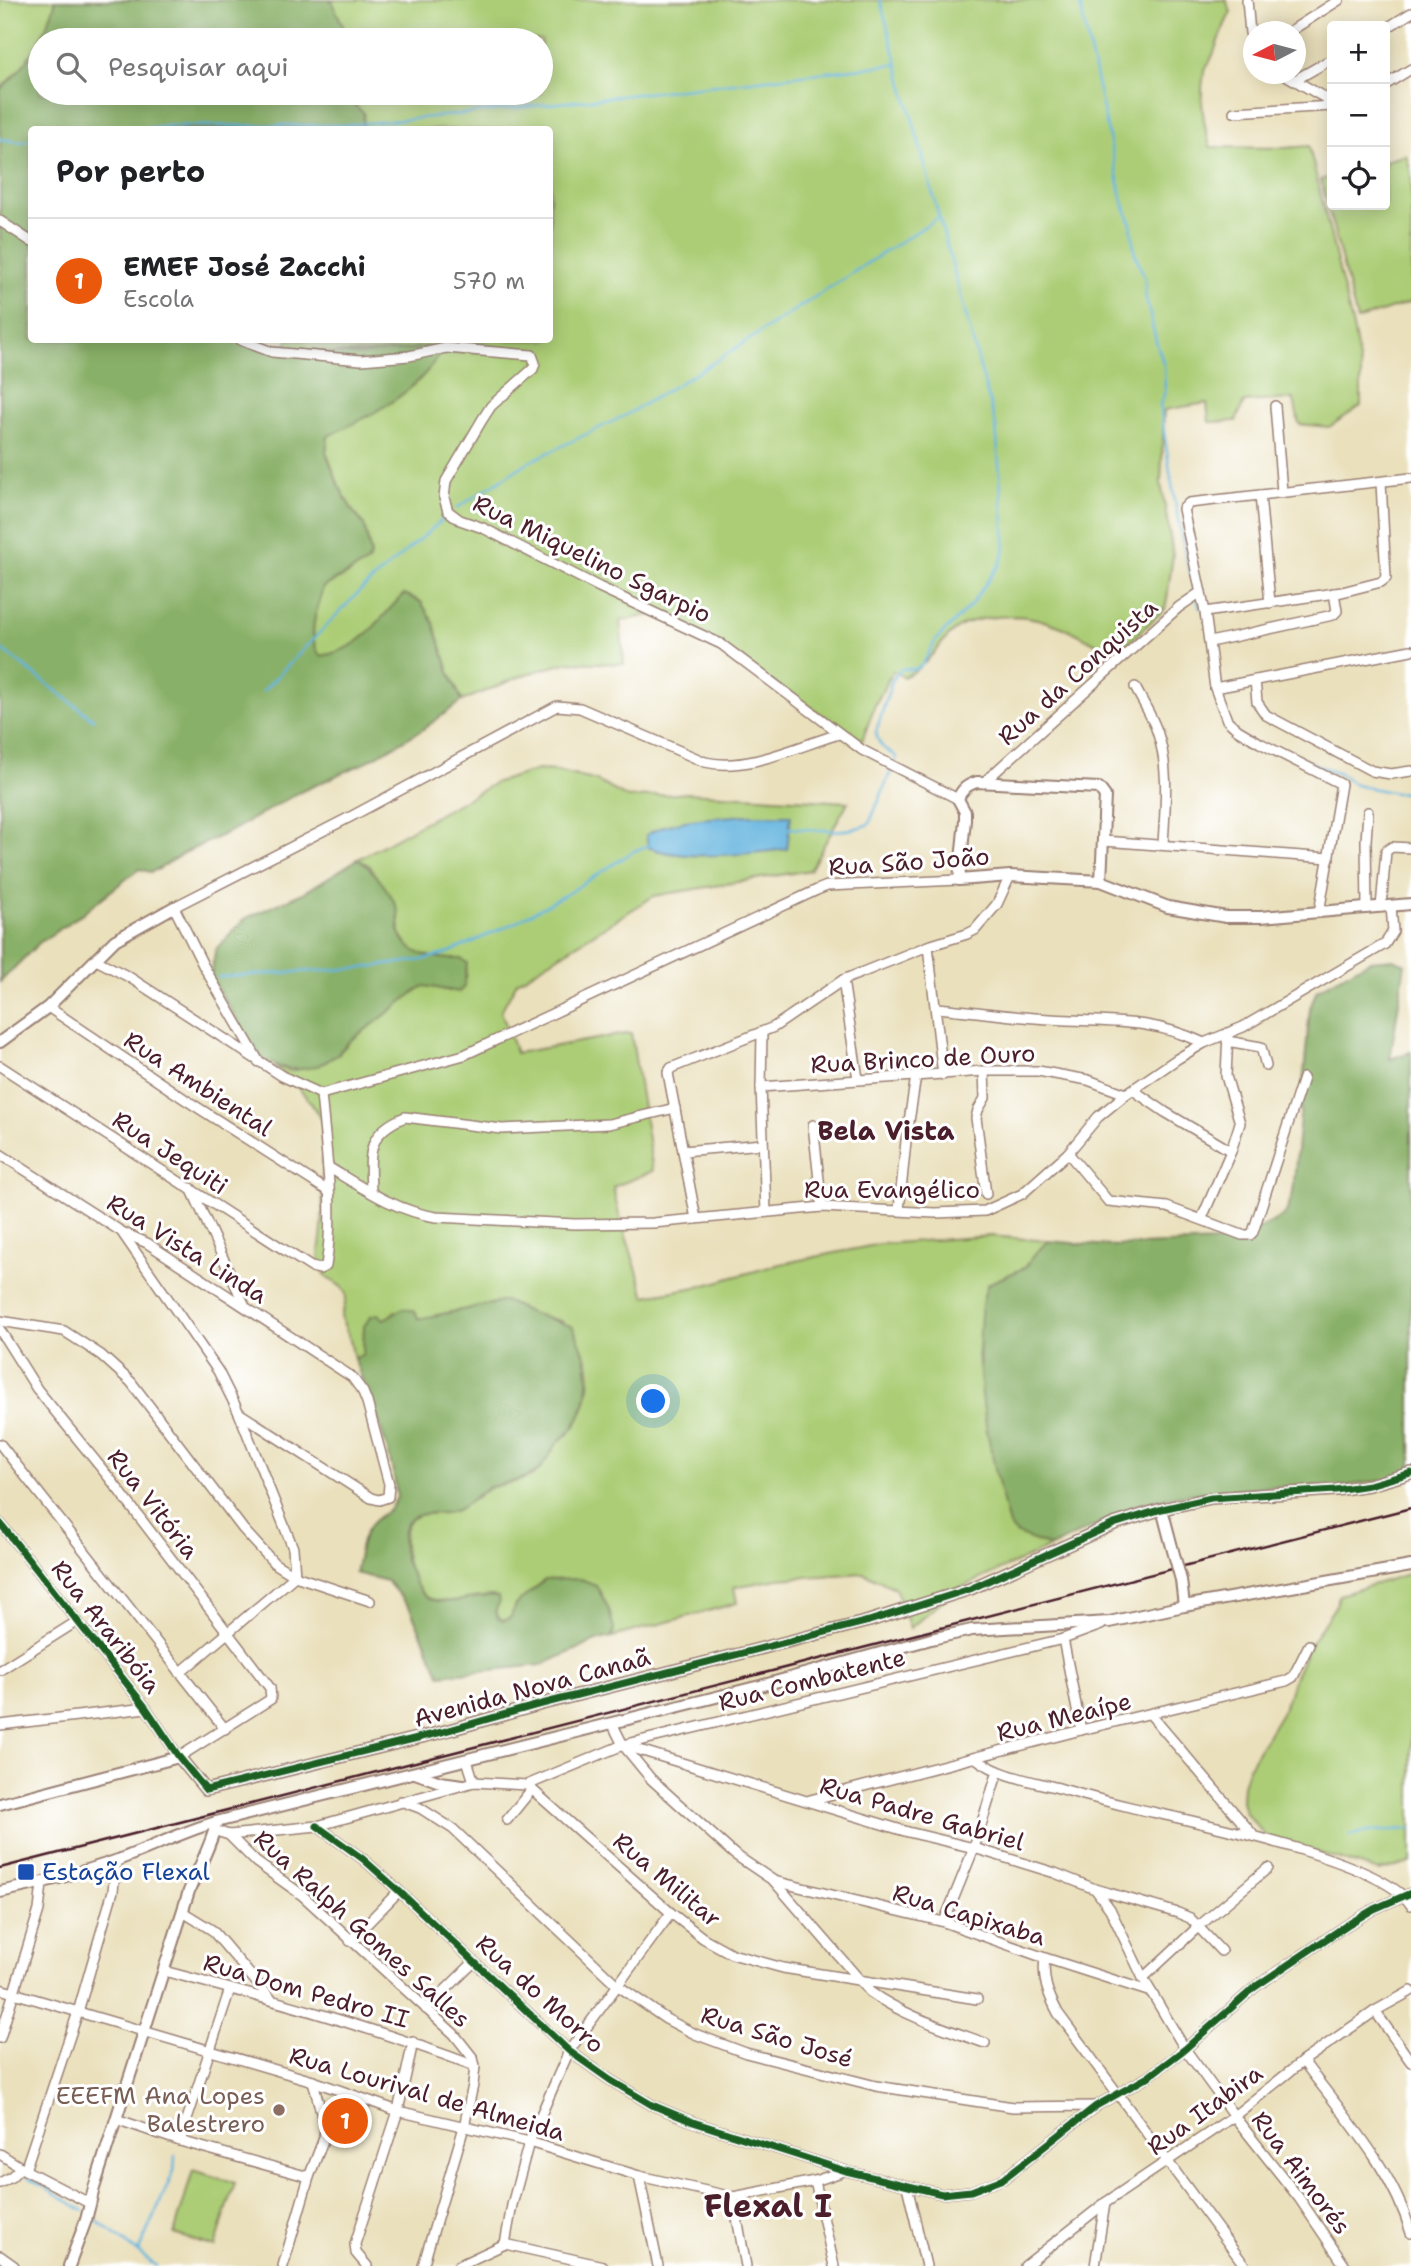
<!DOCTYPE html>
<html lang="pt">
<meta charset="utf-8">
<style>
body{margin:0;font-family:"Shantell Sans",sans-serif;background:#f2f2f2;color:#202124}
.controls{position:absolute;right:21px;top:21px;display:grid;overflow:hidden;border-radius:7px;box-shadow:0 4px 18px #0003}
.controls button{width:63px;height:63px;display:grid;place-items:center;padding:0;border:0;border-bottom:2px solid #e0e0e0;background:#fff;color:#202124;font:35px sans-serif}
.compass{position:absolute;left:1243px;top:21px;width:63px;height:63px;border-radius:50%;background:#fff;box-shadow:0 4px 18px #0003;rotate:264deg}
.you{position:absolute;left:654px;top:1402px;width:24px;height:24px;margin:-18px;border:5px solid #fff;border-radius:50%;background:#1a73e8;box-shadow:0 0 0 10px #1a73e833}
.badge{display:grid;place-items:center;width:46px;height:46px;border-radius:50%;background:#ea580c;color:#fff;font-size:23px;font-weight:700}
.pin{position:absolute;translate:-50% -50%;border:4px solid #fff;box-shadow:0 2px 7px #0006}
.list{margin:0;padding:0;list-style:none}
h2{display:flex;justify-content:space-between;align-items:center;height:91px;margin:0;padding:0 28px;font-size:30px}
h2 small{font-size:23px;font-weight:400;color:#757577}
.list li{display:grid;grid-template-columns:46px 1fr auto;gap:21px;align-items:center;box-sizing:border-box;height:126px;padding:0 28px;border-top:2px solid #e0e0e0}
.list b{display:block;font-size:26px;white-space:nowrap}
.list p{margin:0;font-size:23px;white-space:nowrap;color:#757577}
.list em{font-size:23px;font-style:normal;color:#757577}
.icon{flex:none;width:38px;height:38px;fill:none;stroke:currentColor;stroke-width:2;stroke-linecap:round;stroke-linejoin:round}
.map{position:relative;flex:none;width:1411px;height:2266px;overflow:hidden}
.search{position:absolute;background:#fff;box-shadow:0 4px 18px #0003;left:28px;top:28px;width:525px;height:77px;display:flex;align-items:center;gap:18px;box-sizing:border-box;padding:0 24px;border-radius:38px;color:#757577;font-size:26px}
.panel{position:absolute;background:#fff;box-shadow:0 4px 18px #0003;left:28px;top:126px;width:525px;height:217px;border-radius:7px}
.map>svg:first-child{display:block}
</style>
<div class="map">
<svg width="1411" height="2266" viewBox="0 0 1411 2266">
<rect width="100%" height="100%" fill="#fff"/>
<filter id="ink" filterUnits="userSpaceOnUse"><feTurbulence type="fractalNoise" baseFrequency=".0143" numOctaves="2"/><feDisplacementMap in="SourceGraphic" scale="14" xChannelSelector="R" yChannelSelector="G"/><feConvolveMatrix kernelMatrix="1 2 1 2 8 2 1 2 1" color-interpolation-filters="sRGB"/></filter>
<filter id="wash" filterUnits="userSpaceOnUse"><feTurbulence type="fractalNoise" baseFrequency=".00686" numOctaves="4" result="noise"/><feDisplacementMap in="SourceGraphic" scale="28" xChannelSelector="R" yChannelSelector="G"/><feGaussianBlur stdDeviation="1.57" result="paint"/><feColorMatrix in="noise" values="0 0 0 0 0 0 0 0 0 0 0 0 0 0 0 0 0 1.4 0 .05"/><feComposite in="paint" operator="in"/></filter>
<g filter="url(#wash)">
<rect width="100%" height="100%" fill="#eae0bc"/>
<g fill="#accd76" stroke="#7b7650" stroke-width="2">
<path d="M0,0H56C49,27 32,58 12,78C8,82 4,85 0,90Z"/>
<path d="M331,0H1226L1231,12C1224,25 1219,38 1214,52C1212,59 1207,65 1205,71C1198,94 1204,125 1210,147L1285,148L1309,146L1354,332L1361,371V406L1329,427L1299,424L1294,399L1244,402L1236,421L1209,422L1207,403L1164,410L1161,483L1173,555L1167,599L1165,609L1116,654C1105,650 1097,644 1087,639C1075,632 1060,626 1047,622C1024,613 973,614 954,631C936,646 926,669 903,677L893,671L875,705L862,741L671,615L655,614L620,621L624,664L569,662L526,674L462,701L449,672L434,624L421,602L405,594C374,623 366,649 320,656C306,635 317,610 323,587L349,574L371,555L364,525L352,510L339,486L326,452L328,435L369,414L427,346C378,355 334,354 285,350L288,340H550V130L362,129L364,113L355,107L356,103L361,101L366,93H541V40H354L346,33Z"/>
<path d="M1406,155L1411,172V302L1357,320L1321,180L1332,176V205H1385V161Z"/>
<path d="M538,770L557,771L597,781L628,798L687,793L848,802L810,870L654,896L517,982L501,1011L516,1053L631,1033L653,1171L613,1187L618,1211L645,1296L702,1286L780,1264L880,1244L991,1236L1048,1241L1032,1257L1026,1267L988,1284L978,1356L987,1434L1035,1539L1051,1547L955,1590L910,1628L895,1588L864,1573L778,1579L734,1587L737,1603L612,1637C616,1618 605,1601 596,1585L545,1580L515,1605L511,1617L504,1621L496,1615L495,1609L499,1603L493,1596C472,1598 451,1605 430,1599C411,1592 393,1534 412,1519C420,1512 428,1515 437,1513C446,1512 458,1507 467,1503C476,1500 480,1492 489,1488C505,1482 526,1483 539,1470C546,1462 550,1451 557,1443C562,1438 569,1434 573,1429C586,1411 595,1379 586,1357C580,1345 569,1333 562,1321L530,1313L505,1301L418,1319L415,1315L395,1311L388,1318L364,1326L363,1355L354,1359L350,1340L341,1317C357,1275 330,1294 320,1264C317,1252 322,1239 322,1227C324,1192 322,1157 322,1123C312,1098 293,1083 274,1066L291,1071L320,1065L337,1055L351,1040L379,1020L408,995L424,985L449,991L444,959L419,955L409,947L400,933L399,915L370,866L358,859L497,782Z"/>
<path d="M1411,1573V1863L1379,1871L1266,1837L1245,1812L1242,1801L1243,1785L1249,1766L1285,1706L1293,1681L1307,1649L1336,1605L1339,1595Z"/>
<path d="M193,2170L235,2183L215,2247L174,2234Z"/>
</g>
<g fill="#89b067" stroke="#6a6849" stroke-width="2">
<path d="M56,0H331L346,33L354,40H40V93H366L355,106L364,113L362,129L32,130V340H257L283,350L360,355L436,346L440,352C419,393 368,417 328,436L326,452L339,486L352,510L364,525L371,555L368,562L323,587C317,610 306,635 320,656C365,649 374,623 404,594L421,602L434,624L449,672L462,701L422,730L362,764L298,793L233,830L182,854L159,869L150,872L139,869L79,916L39,943L0,982V90C4,85 8,82 12,78C32,58 49,27 56,0Z"/>
<path d="M358,859C372,868 393,894 398,911C400,918 397,926 400,933C410,958 438,959 461,959L467,963L464,987L459,992L424,986C407,996 393,1010 377,1021C369,1028 359,1033 351,1040C345,1045 341,1051 336,1055C312,1074 285,1073 261,1058L210,977L216,949L246,918L305,892Z"/>
<path d="M1394,959L1405,964L1390,1059L1411,1052V1476L1347,1486L1257,1487L1175,1496L1139,1504L1051,1547L1017,1534L1009,1526C993,1462 976,1398 980,1332C981,1314 981,1300 988,1284L1026,1267L1032,1257L1048,1241L1110,1246L1222,1242L1246,1236L1285,1215L1293,1193L1310,1008L1317,990L1369,961Z"/>
<path d="M505,1301L530,1313L572,1326C591,1358 595,1395 574,1427C570,1433 564,1436 559,1441C551,1450 546,1464 537,1471C521,1484 499,1481 482,1491C473,1497 467,1506 457,1510C442,1517 424,1509 411,1519C396,1532 403,1559 411,1574C415,1582 420,1595 430,1599C454,1607 474,1593 498,1597L499,1603L495,1612L499,1619L504,1621L511,1617L515,1605L545,1580L581,1579L596,1585L608,1608L614,1629L612,1637L596,1641L541,1665L440,1675L410,1608L387,1581L355,1573C360,1554 359,1535 374,1521C384,1512 391,1511 397,1497C392,1450 372,1402 354,1359L363,1354L364,1326L371,1316L378,1314L384,1319L403,1308L414,1311L419,1319Z"/>
</g>
<path fill="#63b4de" stroke="#566a84" stroke-width="2" d="M748,815H791L787,849C750,854 682,862 648,847L646,835C674,817 715,818 748,815Z"/>
<g fill="none" stroke-linecap="round" stroke-linejoin="round">
<g stroke="#63b4de" stroke-width="2.5">
<path d="M1079,0L1123,202L1131,224L1135,254L1145,279V294L1156,341L1164,366L1165,392L1160,404C1170,473 1179,541 1200,608"/>
<path d="M130,130L167,126L348,125L463,114L897,64"/>
<path d="M0,139L20,142L32,140"/>
<path d="M457,508L527,463L626,415L716,361L939,217"/>
<path d="M0,648L93,719"/>
<path d="M263,691L360,591L448,515"/>
<path d="M1299,758L1344,776L1355,785L1395,793L1411,792"/>
<path d="M787,828C812,829 845,835 869,824L897,757C886,751 878,746 876,732L892,680L901,669H916L922,665L936,640L970,606L999,565L1004,554L1005,540L996,426L880,0"/>
<path d="M218,977L362,968L422,960L448,953L514,923L570,892L634,851L649,845"/>
<path d="M1349,1835L1375,1831L1411,1829"/>
<path d="M0,2159L9,2165"/>
<path d="M27,2176L84,2211"/>
<path d="M89,2215L156,2266"/>
<path d="M138,2252L174,2171L175,2156"/>
</g>
</g>
</g>
<g filter="url(#ink)">
<g fill="none" stroke-linecap="round" stroke-linejoin="round">
<g stroke="#9a8074" stroke-width="12">
<g id="minor">
<path d="M1247,0L1250,33L1254,40"/>
<path d="M1385,29L1411,13"/>
<path d="M1289,32L1339,0"/>
<path d="M1284,74L1332,102"/>
<path d="M1295,80L1332,59"/>
<path d="M1385,85L1411,69"/>
<path d="M1234,112L1332,106"/>
<path d="M0,221L32,242"/>
<path d="M240,340L272,352L361,360L409,356L446,348L532,355L535,363L533,369L491,406L482,420L446,481L444,498L448,511L460,520L483,528L599,587L721,644L862,750L958,799"/>
<path d="M1275,406L1282,492"/>
<path d="M1260,495L1270,603"/>
<path d="M1205,612L1342,592L1381,582L1386,578L1381,482"/>
<path d="M1210,642L1333,615L1337,611L1334,593"/>
<path d="M1255,680L1257,702L1266,715L1372,771L1391,774L1411,771"/>
<path d="M1135,687C1142,701 1152,716 1157,731C1170,769 1165,806 1163,845"/>
<path d="M1215,688L1411,650"/>
<path d="M983,783L1179,607L1201,592"/>
<path d="M1104,841L1329,858"/>
<path d="M1381,907L1386,851L1392,847L1411,848"/>
<path d="M1367,908L1366,841L1368,812"/>
<path d="M1319,913L1341,784L1260,743L1238,730L1227,720L1215,688L1205,612L1183,509L1189,503L1411,478"/>
<path d="M928,946L943,1075"/>
<path d="M96,960L129,977L282,1076L321,1094"/>
<path d="M843,980L858,1079"/>
<path d="M48,1007L186,1100L328,1191"/>
<path d="M936,1008C974,1011 1012,1017 1050,1019C1110,1023 1147,1017 1204,1043"/>
<path d="M762,1032L761,1087L766,1212"/>
<path d="M1227,1041L1261,1047L1266,1066"/>
<path d="M259,1062L203,965L174,907L352,816L557,706L580,708L705,762C747,772 798,746 839,734"/>
<path d="M0,1066L311,1267L320,1269L326,1266C335,1210 326,1150 321,1094"/>
<path d="M984,1071L985,1098L978,1110L976,1118L986,1194"/>
<path d="M761,1087L984,1071H1038L1088,1080L1126,1094"/>
<path d="M1133,1090L1165,1112L1231,1151"/>
<path d="M321,1094L464,1055L817,890L827,886L959,880"/>
<path d="M813,1125L822,1207"/>
<path d="M683,1151L763,1144"/>
<path d="M1068,1153L1108,1201L1167,1207L1242,1235H1250L1253,1232L1303,1078"/>
<path d="M0,1154L122,1232L147,1243L352,1377L363,1392L367,1402L389,1484L388,1497L379,1500L371,1498L239,1413"/>
<path d="M328,1167C363,1188 396,1211 436,1217L575,1224L653,1223L822,1207L935,1213L985,1211L1022,1194L1068,1153L1098,1117L1126,1094L1177,1059L1204,1043L1243,1027L1385,944L1393,931L1391,906"/>
<path d="M191,1188L245,1306"/>
<path d="M371,1192C370,1155 365,1133 405,1117L502,1129L609,1124L675,1108"/>
<path d="M899,1210L906,1141L916,1076"/>
<path d="M1202,1218L1231,1151L1240,1123L1226,1076L1228,1033"/>
<path d="M696,1219L668,1073L671,1068L774,1027L843,980L928,946L967,934L975,930L997,904L1010,876"/>
<path d="M123,1234L218,1371L239,1413L293,1548L295,1576L180,1673"/>
<path d="M0,1321L64,1331L101,1355L131,1382L243,1529L274,1563L295,1576L370,1601"/>
<path d="M0,1330L37,1389L111,1480L270,1688L271,1699L179,1757L146,1708L0,1523"/>
<path d="M0,1444L225,1729"/>
<path d="M1063,1639L1081,1730"/>
<path d="M0,1670L76,1622"/>
<path d="M1151,1715L1254,1836"/>
<path d="M612,1723L623,1745L908,1832L974,1848L1055,1873L1095,1889L1178,1913L1190,1918L1221,1951"/>
<path d="M0,1725L146,1708"/>
<path d="M623,1745L651,1779L734,1854L774,1881L870,1992C904,2016 946,2029 985,2043"/>
<path d="M977,1759C1001,1777 1033,1781 1062,1789C1086,1796 1109,1802 1134,1808C1190,1821 1382,1859 1411,1905"/>
<path d="M467,1760L474,1782"/>
<path d="M527,1785L623,1745L1063,1639L1101,1625"/>
<path d="M810,1800L1081,1730L1286,1681L1293,1677L1309,1645"/>
<path d="M401,1801L420,1808L453,1829L617,1985L666,2019L695,2034L746,2053L876,2086L1013,2107L1096,2106"/>
<path d="M507,1820L532,1789"/>
<path d="M317,1826L363,1859L399,1891L569,2051L610,2080L652,2105L693,2122L846,2171L942,2194L971,2191L1003,2179L1096,2106L1148,2077L1185,2049L1255,1987L1347,1925L1374,1909L1411,1893"/>
<path d="M216,1831L229,1835L256,1862L302,1895L454,2034L473,2058L475,2066L473,2085L464,2127L423,2266"/>
<path d="M229,1835L317,1826L474,1782L527,1785L671,1913L703,1938L732,1954L783,1968L977,1999"/>
<path d="M774,1881L944,1922L1045,1958L1151,1992"/>
<path d="M1096,1890L1110,1909L1143,1978L1185,2049L1234,2116L1299,2198L1345,2266"/>
<path d="M183,1912L212,1930L270,1998"/>
<path d="M944,1922L974,1848L998,1771"/>
<path d="M350,1941L399,1891"/>
<path d="M1045,1958C1042,1980 1048,1994 1058,2013L1245,2266"/>
<path d="M164,1971C269,1999 373,2027 475,2066"/>
<path d="M1143,1978L1199,1926L1268,1868"/>
<path d="M0,1989L313,2081L398,2111L529,2142L639,2176L733,2197L815,2181L844,2171"/>
<path d="M426,2009L474,1962"/>
<path d="M1375,2011L1411,2062"/>
<path d="M0,2038L39,1910L42,1884"/>
<path d="M1303,2061C1343,2115 1392,2167 1411,2233"/>
<path d="M116,2119L180,2141L309,2177"/>
<path d="M180,2141L230,1989"/>
<path d="M0,2154L25,2170L91,2204"/>
<path d="M25,2170L78,2012L113,1891L116,1860"/>
<path d="M639,2176L658,2266"/>
<path d="M815,2181L834,2266"/>
<path d="M0,2183L11,2177L21,2167"/>
<path d="M907,2186L926,2266"/>
<path d="M733,2197L746,2266"/>
<path d="M505,2244L512,2205L529,2142L569,2051L671,1913"/>
<path d="M505,2244L603,2266"/>
<path d="M0,2256L14,2266"/>
<path d="M283,2266L309,2177L324,2138L325,2128L313,2081"/>
<path d="M367,2266L356,2253L355,2244L398,2111L413,2042"/>
<path d="M458,2266L505,2244"/>
<path d="M1025,2266L1105,2203L1234,2116L1303,2061L1375,2011L1411,1991"/>
<path d="M1095,2266L1105,2203"/>
</g>
</g>
<g stroke="#9a8074" stroke-width="14">
<g id="tertiary">
<path d="M1101,881L1105,796L1099,788L977,782C967,785 962,789 958,799L965,812V820L959,880L1010,876L1101,881L1168,907L1226,917H1261L1411,904"/>
<path d="M0,1042L48,1007L115,940L174,907"/>
<path d="M1162,1509L1172,1547"/>
<path d="M1181,1580L1184,1606"/>
<path d="M415,1773L440,1782L463,1785"/>
<path d="M0,1804L179,1757L206,1790L442,1732L538,1705L869,1621L970,1589L1114,1524L1162,1509L1211,1498L1336,1490L1369,1485L1411,1473"/>
<path d="M0,1892C39,1884 77,1874 115,1861C149,1849 181,1832 216,1822L760,1686L931,1639L972,1630L1109,1622L1184,1606L1411,1566"/>
<path d="M69,2266L86,2220L94,2188L189,1891C195,1876 216,1834 216,1822"/>
</g>
</g>
<use href="#minor" stroke="#fff" stroke-width="9"/>
<use href="#tertiary" stroke="#fff" stroke-width="10"/>
<path stroke="#4a1f2b" stroke-width="2.5" d="M0,1868L1411,1508"/>
<g stroke="#9a8074" stroke-width="14" stroke-linecap="butt">
<path id="tertiary-bridge" d="M1172,1547L1181,1580"/>
</g>
<use href="#tertiary-bridge" stroke="#fff" stroke-width="10"/>
<g stroke="#fff" stroke-width="11">
<g id="cycleway">
<path d="M0,1523L146,1708L179,1757L206,1790L442,1732L538,1705L869,1621L970,1589L1114,1524L1162,1509L1211,1498L1336,1490L1369,1485L1411,1473"/>
<path d="M317,1826L363,1859L399,1891L569,2051L610,2080L652,2105L693,2122L846,2171L942,2194L971,2191L1003,2179L1096,2106L1148,2077L1185,2049L1255,1987L1347,1925L1374,1909L1411,1893"/>
</g>
</g>
<use href="#cycleway" stroke="#1b5e20" stroke-width="7"/>
</g>
</g>
<rect fill="#1a4fb4" stroke="#fff" stroke-width="2.5" x="17" y="1863" width="18" height="18" rx="3.5"/>
<circle fill="#8d6e63" stroke="#fff" stroke-width="2.5" cx="279" cy="2110" r="7"/>
<g text-anchor="middle" stroke-width="6" stroke-linejoin="round" paint-order="stroke">
<g font-size="24" fill="#4a1f2b" stroke="#fff">
<text transform="translate(592 559) rotate(26)" y="8">Rua Miquelino Sgarpio</text>
<text transform="translate(1078 672) rotate(-42)" y="8">Rua da Conquista</text>
<text transform="translate(909 862) rotate(-4)" y="8">Rua São João</text>
<text transform="translate(923 1059) rotate(-3)" y="8">Rua Brinco de Ouro</text>
<text transform="translate(198 1084) rotate(33)" y="8">Rua Ambiental</text>
<text transform="translate(170 1153) rotate(33)" y="8">Rua Jequiti</text>
<text x="892" y="1198">Rua Evangélico</text>
<text transform="translate(187 1249) rotate(32)" y="8">Rua Vista Linda</text>
<text transform="translate(153 1504) rotate(52)" y="8">Rua Vitória</text>
<text transform="translate(106 1627) rotate(52)" y="8">Rua Araribóia</text>
<text transform="translate(812 1680) rotate(-14)" y="8">Rua Combatente</text>
<text transform="translate(532 1688) rotate(-15)" y="8">Avenida Nova Canaã</text>
<text transform="translate(1064 1717) rotate(-14)" y="8">Rua Meaípe</text>
<text transform="translate(922 1814) rotate(16)" y="8">Rua Padre Gabriel</text>
<text transform="translate(667 1880) rotate(40)" y="8">Rua Militar</text>
<text transform="translate(969 1915) rotate(17)" y="8">Rua Capixaba</text>
<text transform="translate(362 1929) rotate(42)" y="8">Rua Ralph Gomes Salles</text>
<text transform="translate(306 1991) rotate(16)" y="8">Rua Dom Pedro II</text>
<text transform="translate(540 1994) rotate(42)" y="8">Rua do Morro</text>
<text transform="translate(777 2037) rotate(17)" y="8">Rua São José</text>
<text transform="translate(427 2094) rotate(16)" y="8">Rua Lourival de Almeida</text>
<text transform="translate(1205 2110) rotate(-36)" y="8">Rua Itabira</text>
<text transform="translate(1301 2173) rotate(53)" y="8">Rua Aimorés</text>
</g>
<g font-size="24" fill="#164399" stroke="#fff" text-anchor="start">
<text x="42" y="1880">Estação Flexal</text>
</g>
<g font-size="24" fill="#785e54" stroke="#fff" text-anchor="end">
<text x="265" y="2104">EEEFM Ana Lopes<tspan x="265" dy="28">Balestrero</tspan></text>
</g>
<g font-size="26" font-weight="bold" fill="#4a1f2b" stroke="#fff">
<text x="886" y="1140">Bela Vista</text>
</g>
<g font-size="32" font-weight="bold" fill="#4a1f2b" stroke="#fff">
<text x="768" y="2217">Flexal I</text>
</g>
</g>
</svg>
<div class="controls">
<button>+</button>
<button>−</button>
<button><svg class="icon" aria-label="locate" viewBox="0 0 24 24"><circle cx="12" cy="12" r="6"/><path d="M12 2v4M12 18v4M2 12h4M18 12h4"/></svg></button>
</div>
<svg class="compass" viewBox="-18 -18 36 36"><path d="M0-13l5 13h-10z" fill="#e53935"/><path d="M0 13l5-13h-10z" fill="#757577"/></svg>
<div class="you"></div>
<div class="pin badge" style="left:345px;top:2121px">1</div>
<div class="search"><svg class="icon" aria-label="search" viewBox="0 0 24 24"><circle cx="10" cy="10" r="6"/><path d="M15 15l6 6"/></svg>Pesquisar aqui</div>
<section class="panel">
<h2>Por perto<small></small></h2>
<ul class="list">
<li><span class="badge">1</span><div><b>EMEF José Zacchi</b><p>Escola</p></div><em>570 m</em></li>
</ul>
</section>
</div>
